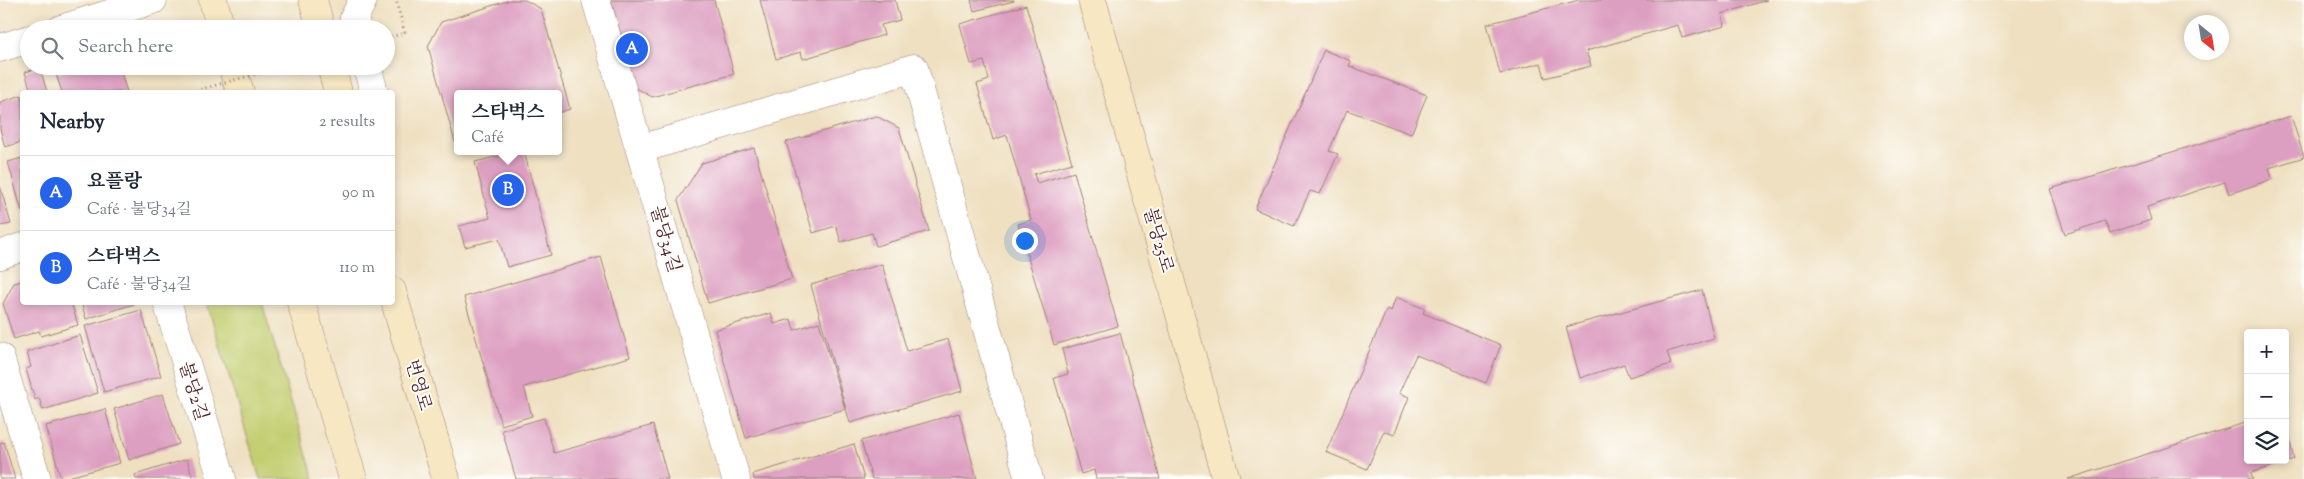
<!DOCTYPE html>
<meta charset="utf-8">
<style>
body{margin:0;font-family:"Sorts Mill Goudy","Noto Serif KR",serif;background:#f6f6f7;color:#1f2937}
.controls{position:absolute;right:15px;bottom:15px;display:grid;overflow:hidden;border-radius:5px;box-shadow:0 2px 8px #0003}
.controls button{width:45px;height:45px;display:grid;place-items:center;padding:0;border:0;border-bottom:1px solid #e0e1e3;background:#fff;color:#1f2937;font:25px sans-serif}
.compass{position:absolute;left:2184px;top:15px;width:45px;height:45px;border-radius:50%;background:#fff;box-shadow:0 2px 8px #0003;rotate:150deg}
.you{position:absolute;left:1024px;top:240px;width:18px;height:18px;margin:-12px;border:4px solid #fff;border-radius:50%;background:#1a73e8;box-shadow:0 0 0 8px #1a73e833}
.badge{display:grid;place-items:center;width:32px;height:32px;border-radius:50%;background:#2563eb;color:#fff;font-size:16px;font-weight:700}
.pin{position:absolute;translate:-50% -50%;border:2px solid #fff;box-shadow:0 1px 5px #0006}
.popup{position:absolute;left:454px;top:90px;width:108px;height:65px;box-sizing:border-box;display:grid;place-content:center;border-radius:5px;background:#fff;filter:drop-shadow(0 1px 4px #0005);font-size:16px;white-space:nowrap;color:#747a83}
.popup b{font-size:19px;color:#1f2937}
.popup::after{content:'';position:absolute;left:50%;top:100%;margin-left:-10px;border:10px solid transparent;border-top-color:#fff}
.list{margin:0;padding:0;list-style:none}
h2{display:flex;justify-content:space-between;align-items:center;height:65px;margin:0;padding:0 20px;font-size:21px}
h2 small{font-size:16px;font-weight:400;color:#747a83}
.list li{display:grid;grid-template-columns:32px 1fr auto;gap:15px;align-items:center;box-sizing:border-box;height:75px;padding:0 20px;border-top:1px solid #e0e1e3}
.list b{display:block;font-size:19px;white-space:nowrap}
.list p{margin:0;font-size:16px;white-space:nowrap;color:#747a83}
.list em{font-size:16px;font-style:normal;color:#747a83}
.icon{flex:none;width:28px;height:28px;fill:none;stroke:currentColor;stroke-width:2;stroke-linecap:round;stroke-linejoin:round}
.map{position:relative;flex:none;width:2304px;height:479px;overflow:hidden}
.search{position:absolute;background:#fff;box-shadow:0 2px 8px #0003;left:20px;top:20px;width:375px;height:55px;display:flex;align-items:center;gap:12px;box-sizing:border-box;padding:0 18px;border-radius:28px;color:#747a83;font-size:19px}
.panel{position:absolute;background:#fff;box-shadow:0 2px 8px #0003;left:20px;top:90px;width:375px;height:215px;border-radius:5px}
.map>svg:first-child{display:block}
</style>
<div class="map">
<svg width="2304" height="479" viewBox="0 0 2304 479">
<rect width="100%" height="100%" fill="#fdfcf7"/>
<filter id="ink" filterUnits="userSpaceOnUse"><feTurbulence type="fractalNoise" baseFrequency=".02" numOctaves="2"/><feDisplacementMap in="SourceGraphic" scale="10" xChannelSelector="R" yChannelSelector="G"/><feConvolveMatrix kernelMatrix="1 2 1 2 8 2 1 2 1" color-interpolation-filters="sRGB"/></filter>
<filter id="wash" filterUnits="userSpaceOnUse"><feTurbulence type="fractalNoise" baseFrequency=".0096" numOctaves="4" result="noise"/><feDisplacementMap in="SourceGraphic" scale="20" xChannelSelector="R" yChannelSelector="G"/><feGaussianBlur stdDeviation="1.12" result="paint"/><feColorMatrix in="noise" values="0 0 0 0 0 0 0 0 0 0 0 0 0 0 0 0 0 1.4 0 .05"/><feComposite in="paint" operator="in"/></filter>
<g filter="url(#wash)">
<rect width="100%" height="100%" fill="#efe0c1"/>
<path fill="#c1cd6e" stroke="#86764c" d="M207,303H262L314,479H260Z"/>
<g id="blocks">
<g fill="#dd9fc1">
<path d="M510,0H525L541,9L570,109L558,113V94H458V142H455L428,46L441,22Z"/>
<path d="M611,0H714L734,74L652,97L636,88Z"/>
<path d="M760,0H895L900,20L881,25L884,35L803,59L801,52L776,59Z"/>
<path d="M971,0H1014V1L974,11Z"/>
<path d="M1579,0H1767L1722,14L1725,26L1682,38L1678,25L1586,51L1591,66L1545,78L1541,63L1500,74L1487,24Z"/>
<path d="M1026,5L1072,163L1034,174L1037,183L1074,172L1118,326L1054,345L1018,224L1031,220L1007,135L993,140L977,84L989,80L984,61L971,64L960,24Z"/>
<path d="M1324,50L1351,61L1349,66L1427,95L1411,134L1347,110L1329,151L1338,154L1320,194L1310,191L1294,226L1255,209Z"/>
<path d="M81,66H119L127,92H62L56,74Z"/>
<path d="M40,68L47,92H31L25,72Z"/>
<path d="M22,95V142L5,147L0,129V102Z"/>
<path d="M876,116L899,128L929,231L876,246L872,233L841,242L836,226L813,233L786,142Z"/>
<path d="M2291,116L2304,157L2269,168L2272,179L2229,194L2225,182L2147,207L2151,220L2110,233L2105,221L2065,234L2050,189Z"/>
<path d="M754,148L792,279L708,303L678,200L702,163Z"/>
<path d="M519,151H524L551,255L507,267L499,239L465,247L459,226L490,218L475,162Z"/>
<path d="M22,158V212L8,162Z"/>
<path d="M0,186L11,224L0,226Z"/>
<path d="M601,257L630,357L524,387L532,416L501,425L464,297Z"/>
<path d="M882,264L907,351L948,339L962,391L850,423L811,285Z"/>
<path d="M22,281V302H71L78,325L41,336L39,331L14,339L3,304L14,283Z"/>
<path d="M1702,290L1714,338L1667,352L1671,364L1629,377L1624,364L1580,378L1566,327Z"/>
<path d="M1396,297L1425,309L1423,313L1501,345L1486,383L1416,355L1399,393L1409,397L1394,435L1384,431L1367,469L1326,452L1387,309L1391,311Z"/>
<path d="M81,302H134V304L86,319Z"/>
<path d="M141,310L161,376L104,392L85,326Z"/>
<path d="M771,313L774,324L791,319L794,330L819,322L845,409L746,438L715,330Z"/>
<path d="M1120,333L1160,479H1096L1094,470L1081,474L1054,378L1068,374L1062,349Z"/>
<path d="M80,335L98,393L43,410L39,398L35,400L26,369L31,367L27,352Z"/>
<path d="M163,394L179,444L129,460L114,409Z"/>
<path d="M105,409L120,463L61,479L46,426Z"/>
<path d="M959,413L977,479H872L861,441Z"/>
<path d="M544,418L554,453L653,425L668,479H516L502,430Z"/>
<path d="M2248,422V460H2285L2286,424L2294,459L2251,473L2253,479H2068Z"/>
<path d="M4,442L15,479H0V443Z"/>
<path d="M854,444L864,479H754L753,474Z"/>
<path d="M187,459L193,479H136L135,475Z"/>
</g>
</g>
</g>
<g filter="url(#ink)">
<use href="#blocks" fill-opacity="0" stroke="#9c8076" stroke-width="1"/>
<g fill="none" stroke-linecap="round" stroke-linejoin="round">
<g stroke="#9c8076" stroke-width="29">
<g id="street">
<path d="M596,0L736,479"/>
<path d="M61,29L153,0"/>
<path d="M357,29L354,18L363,0"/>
<path d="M0,48L29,39"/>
<path d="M367,66L374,92"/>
<path d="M640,149L914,68L1029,479"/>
<path d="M0,255L22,247"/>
<path d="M167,302L222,479"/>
<path d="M0,357L37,479"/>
</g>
</g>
<g stroke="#9c8076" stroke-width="29">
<g id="secondary">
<path d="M213,0L221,29"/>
<path d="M313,0L321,29"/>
<path d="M1092,0L1226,479"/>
<path d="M232,66L240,92"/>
<path d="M331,66L338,92"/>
<path d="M392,291L446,479"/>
<path d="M301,302L353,479"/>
</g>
</g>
<path stroke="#9c8076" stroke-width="3" stroke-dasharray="1 4" stroke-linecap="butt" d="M386,38L405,33L396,0"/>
<use href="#street" stroke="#fff" stroke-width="28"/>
<use href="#secondary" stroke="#f7e8c3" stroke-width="28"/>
<path stroke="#9c8076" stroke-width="3" stroke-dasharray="1 4" stroke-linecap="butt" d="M191,92L285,66"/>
</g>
</g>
<g text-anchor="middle" stroke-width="4" stroke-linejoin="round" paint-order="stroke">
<g font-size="18" fill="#4a1f2b" stroke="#fdfcf7">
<text transform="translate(666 239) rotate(74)" y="6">불당34길</text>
<text transform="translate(1159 240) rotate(74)" y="6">불당25로</text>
<text transform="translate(419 385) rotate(74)" y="6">번영로</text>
<text transform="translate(194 391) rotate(73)" y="6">불당2길</text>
</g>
</g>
</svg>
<div class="controls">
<button>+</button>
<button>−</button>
<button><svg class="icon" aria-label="layers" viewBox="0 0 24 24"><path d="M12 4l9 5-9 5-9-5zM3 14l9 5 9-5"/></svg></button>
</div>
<svg class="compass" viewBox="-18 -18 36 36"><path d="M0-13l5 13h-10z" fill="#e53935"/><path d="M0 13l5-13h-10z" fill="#747a83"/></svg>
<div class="you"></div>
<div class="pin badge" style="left:632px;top:49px">A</div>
<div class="pin badge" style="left:508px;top:190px">B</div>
<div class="popup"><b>스타벅스</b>Café</div>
<div class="search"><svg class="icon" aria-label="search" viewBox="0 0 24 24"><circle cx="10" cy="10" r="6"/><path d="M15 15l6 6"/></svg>Search here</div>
<section class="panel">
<h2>Nearby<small>2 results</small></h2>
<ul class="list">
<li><span class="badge">A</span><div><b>요플랑</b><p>Café · 불당34길</p></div><em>90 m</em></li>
<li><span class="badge">B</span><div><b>스타벅스</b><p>Café · 불당34길</p></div><em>110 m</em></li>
</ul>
</section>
</div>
